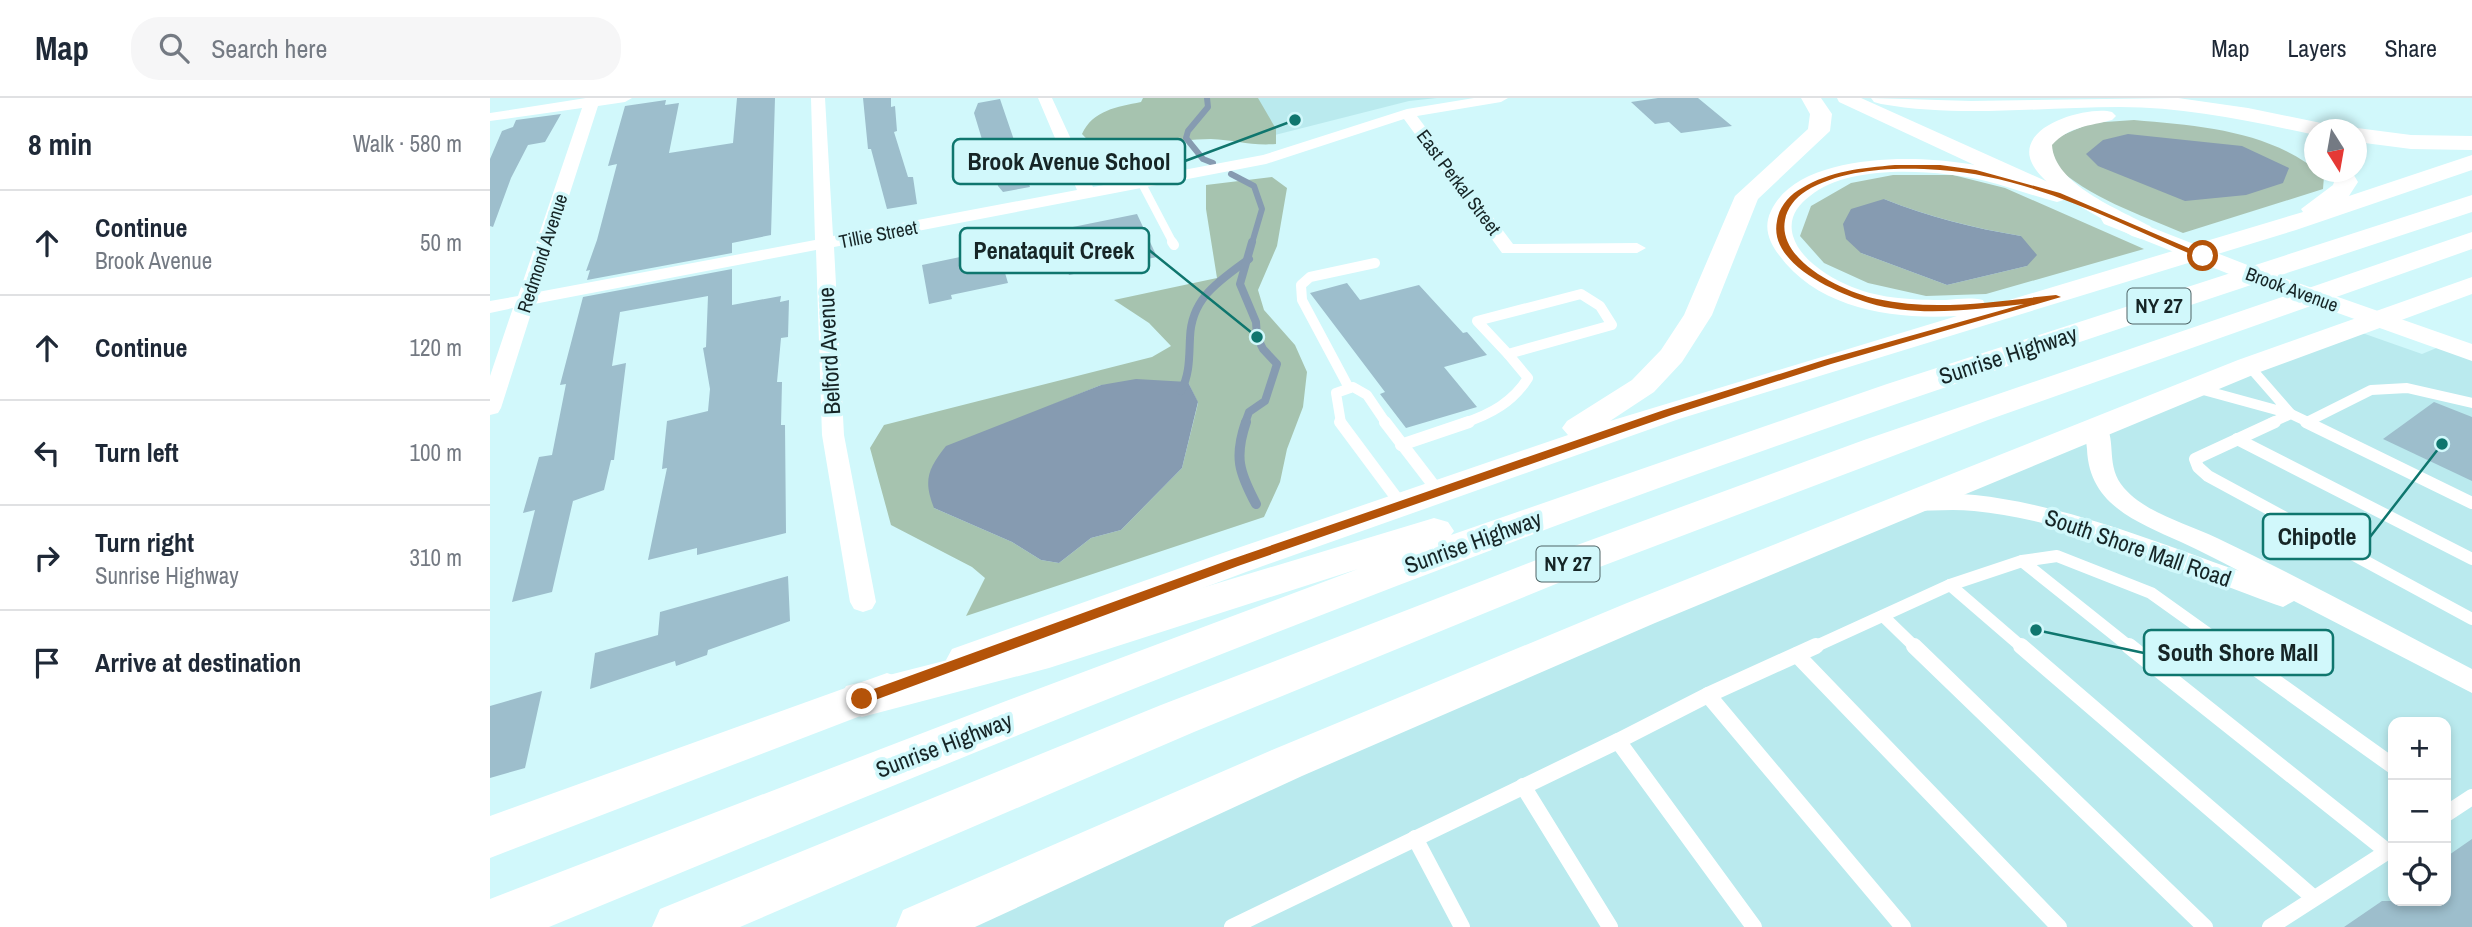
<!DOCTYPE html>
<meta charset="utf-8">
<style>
body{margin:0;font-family:"Archivo Narrow",sans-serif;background:#f6f6f7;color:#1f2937}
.controls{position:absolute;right:21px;bottom:21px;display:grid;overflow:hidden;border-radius:14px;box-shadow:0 4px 10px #0003}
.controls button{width:63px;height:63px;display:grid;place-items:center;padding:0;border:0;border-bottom:2px solid #e0e1e3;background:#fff;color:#1f2937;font:35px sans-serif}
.compass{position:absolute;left:1814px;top:21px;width:63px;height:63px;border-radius:50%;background:#fff;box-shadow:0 4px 10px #0003;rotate:169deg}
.stop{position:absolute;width:21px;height:21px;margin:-16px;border:5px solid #b45309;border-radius:50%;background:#fff}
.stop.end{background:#b45309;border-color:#fff;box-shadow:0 2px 7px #0008}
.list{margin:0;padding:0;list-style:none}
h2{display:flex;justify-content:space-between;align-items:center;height:91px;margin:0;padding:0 28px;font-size:30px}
h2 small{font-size:23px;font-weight:400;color:#747a83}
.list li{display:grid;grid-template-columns:46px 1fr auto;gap:21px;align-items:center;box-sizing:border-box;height:105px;padding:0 28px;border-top:2px solid #e0e1e3}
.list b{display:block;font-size:26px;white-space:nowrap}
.list p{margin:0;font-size:23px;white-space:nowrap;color:#747a83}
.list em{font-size:23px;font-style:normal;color:#747a83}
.icon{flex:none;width:38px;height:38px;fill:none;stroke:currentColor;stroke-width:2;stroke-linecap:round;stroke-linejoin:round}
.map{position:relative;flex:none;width:1982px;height:829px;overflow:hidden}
header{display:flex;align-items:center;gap:42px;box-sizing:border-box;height:98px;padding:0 35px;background:#fff;border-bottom:2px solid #e0e1e3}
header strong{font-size:33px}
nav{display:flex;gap:38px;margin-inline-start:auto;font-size:24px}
.search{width:490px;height:63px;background:#f6f6f7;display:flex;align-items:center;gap:18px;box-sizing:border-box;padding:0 24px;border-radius:28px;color:#747a83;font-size:26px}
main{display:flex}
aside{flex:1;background:#fff}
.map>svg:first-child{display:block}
</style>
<header>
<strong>Map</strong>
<div class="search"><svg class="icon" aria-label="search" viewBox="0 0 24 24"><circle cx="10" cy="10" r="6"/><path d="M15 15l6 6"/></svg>Search here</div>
<nav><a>Map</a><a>Layers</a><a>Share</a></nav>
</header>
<main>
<aside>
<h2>8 min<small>Walk · 580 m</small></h2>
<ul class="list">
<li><svg class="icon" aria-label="ahead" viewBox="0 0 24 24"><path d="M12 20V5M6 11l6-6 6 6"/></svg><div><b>Continue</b><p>Brook Avenue</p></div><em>50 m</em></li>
<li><svg class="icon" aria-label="ahead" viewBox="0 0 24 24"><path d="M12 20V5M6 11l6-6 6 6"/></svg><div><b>Continue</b></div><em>120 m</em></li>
<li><svg class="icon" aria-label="left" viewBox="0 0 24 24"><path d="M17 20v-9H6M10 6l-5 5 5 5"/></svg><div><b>Turn left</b></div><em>100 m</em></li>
<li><svg class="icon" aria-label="right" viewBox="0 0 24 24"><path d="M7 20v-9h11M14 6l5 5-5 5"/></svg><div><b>Turn right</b><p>Sunrise Highway</p></div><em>310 m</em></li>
<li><svg class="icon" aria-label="arrive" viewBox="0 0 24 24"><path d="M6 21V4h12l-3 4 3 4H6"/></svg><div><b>Arrive at destination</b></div></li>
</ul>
</aside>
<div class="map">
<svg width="1982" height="829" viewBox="0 0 1982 829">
<rect width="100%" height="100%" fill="#d1f8fb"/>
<g fill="#baeaee" fill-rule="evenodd">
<path d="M754,0H947L919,3L773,40Z"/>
<path d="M1858,230L1932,256L1956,246L1982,255V829H431ZM1903,624H1956V803H1903Z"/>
</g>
<g fill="#aac3b2" fill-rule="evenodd">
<path d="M1644,22C1713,28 1782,33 1834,78L1833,91L1693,135C1649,116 1599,100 1563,66L1561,42L1601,25Z"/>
<path d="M1403,77H1463L1515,90L1654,151L1496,196L1436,198L1378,185L1334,165L1310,138L1321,108L1361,85ZM1394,101C1439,119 1484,130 1531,138L1537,168L1457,187L1371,155Z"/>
</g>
<g fill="#a6c3af" fill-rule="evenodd">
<path d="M653,0H768L786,31V46C761,48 745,42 721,41C683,41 650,50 613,58L592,36C603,12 627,9 651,4Z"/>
<path d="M782,79L797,90L787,148L768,192L774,212L805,247L817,274L813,309L797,351L790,384L774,419L476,518L495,480L482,469L401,427L380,350L394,327L662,259L681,248L659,225L624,202L727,180L716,111V87ZM698,284L708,305L692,370L631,432L601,440L569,465L551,462L522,444L444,410L494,335L611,287Z"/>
</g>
<g fill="#869bb1">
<path d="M1638,36L1752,48L1799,70L1793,85L1756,97L1695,103L1608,68L1596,56L1613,42Z"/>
<path d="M1394,101C1439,119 1483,130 1531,138L1547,157L1537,168L1457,187L1371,155L1356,141L1353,126L1361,111Z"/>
<path d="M646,281L698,284L708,304L692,370L631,432L601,440L569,465L551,462L522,444L444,410C433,382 438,371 456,348L611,287Z"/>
</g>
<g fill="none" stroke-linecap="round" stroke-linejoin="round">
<g stroke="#869bb1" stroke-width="6">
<path d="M717,0L718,9L698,33L696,40L713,61L723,65"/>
<path d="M741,76L764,88L772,111L762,145"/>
</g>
<g stroke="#869bb1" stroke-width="8">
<path d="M691,293C700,276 699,259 700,240C701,200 729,183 759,161"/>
<path d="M755,325L759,314L775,303L787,266L773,251L767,239L766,224L750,186L762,144"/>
</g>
<path stroke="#869bb1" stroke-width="10" d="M756,324C744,359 749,374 766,406"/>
</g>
<g fill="#9dbecc">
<path d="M247,0H285L281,137L242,145V155L97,182L100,172L96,173L107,142L127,66L118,68L135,8L176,2L175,7L189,5L179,55L243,45Z"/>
<path d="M373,0H401V9L405,8L407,33L404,34L418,79H423L427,106L397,111L381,51H378Z"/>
<path d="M1168,0H1208L1242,28L1191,35L1179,24L1165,26L1141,4Z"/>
<path d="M510,1L540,89L513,94L508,88L502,57L497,58L484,15L488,5Z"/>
<path d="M71,16L55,44L38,47L21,80L3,129L0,128V61L12,33L23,29L26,22Z"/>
<path d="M647,116L667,159L579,177L563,133Z"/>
<path d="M508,151L518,185L461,197L462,201L439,206L432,167Z"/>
<path d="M242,171V207L291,198L290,204L299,202L298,239L291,240L287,284H292L291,327H295L296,435L207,457V450L158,462L177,370L172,371L177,323L218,313L220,291L213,250L216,249L218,198L130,214L122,268L136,265L124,362H121L114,392L83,403L62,494L22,504L45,412L33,415L49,359L62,357L76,286L70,287L93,199Z"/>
<path d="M857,185L870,202L929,187L973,235L977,234L997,257L954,269L987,309L916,330L890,296L895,294L820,195Z"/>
<path d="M1944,304L1982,319V383L1893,341Z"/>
<path d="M298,478L300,523L218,552L217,557L186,568L185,563L100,591L105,555L168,537L170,514Z"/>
<path d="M52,593L35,670L0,680V608Z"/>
<path d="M1982,741V829H1854L1892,803H1956V759Z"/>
</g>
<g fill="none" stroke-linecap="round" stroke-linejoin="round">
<path stroke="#fff" stroke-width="8" d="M652,86L683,145"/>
<g stroke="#fff" stroke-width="10">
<path d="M682,144L684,147"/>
<path d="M1091,196L1110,208L1122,227L1018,256L987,223Z"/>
<path d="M859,290L812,202L811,187L820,179L885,165"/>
<path d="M1706,290L1801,316L1759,268"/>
<path d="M1817,324L1881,292L1917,290L1982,305"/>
<path d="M851,325L846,295L863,289L877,297L896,325"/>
<path d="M974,325C1001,316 1023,304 1038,280L1018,256"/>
<path d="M1781,325L1801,316L1820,325"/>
</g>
<g stroke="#fff" stroke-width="12">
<path d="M850,324L911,406"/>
<path d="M895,324L948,393"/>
<path d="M1785,324L1705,361L1708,369L1718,378L1982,521"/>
<path d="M1816,324L1982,405"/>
<path d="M1747,341L1982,461"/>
<path d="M911,347L979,324"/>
<path d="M1532,463L1641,550"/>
<path d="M1460,487L1533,550"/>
<path d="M1393,518L1426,550"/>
<path d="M1322,550L1460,487L1532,463L1567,458L1661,495L1738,550"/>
</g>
<g stroke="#fff" stroke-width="16">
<path d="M1424,548L1715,829"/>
<path d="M1531,548L1824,800"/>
<path d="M1639,548L1898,754"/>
<path d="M1735,548L1903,668"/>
<path d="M1307,557L1569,829"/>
<path d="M1218,597L1413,829"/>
<path d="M1128,643L1218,597L1326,548"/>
<path d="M1033,688L1120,829"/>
<path d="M1956,716L1982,699"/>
<path d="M925,740L972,829"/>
<path d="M742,829L1128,643L1264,829"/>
<path d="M1780,829L1903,750"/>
</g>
<g fill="#fff" fill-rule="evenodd">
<path d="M96,0H142L135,4L108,8L48,194L325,142L321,0H335L343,138L587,92L548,0H562L603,89L773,57L917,11L984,0H1018L1011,4L927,18L1023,146L1147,145L1156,150L1147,155H1012L914,21L776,66L344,149L354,337L386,504L382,511L373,514L364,511L360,504L332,337L326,152L44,206L11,310L8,315L0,317V278L23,210L0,215V203L28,198L92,10L0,23V15Z"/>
<path d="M1607,323L1615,325C1627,344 1615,368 1634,390C1657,416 1696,425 1727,440C1813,481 1897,527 1982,571V595L1804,503L1793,509L1784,506C1690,472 1582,422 1484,413C1463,411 1441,413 1420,413L1411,411L1408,405L1411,399L1420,397C1441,397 1464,395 1485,397C1576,407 1663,443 1749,473C1730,463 1711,453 1691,444C1647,424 1599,407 1597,351C1596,342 1594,333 1599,325Z"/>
</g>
<g fill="#fff" fill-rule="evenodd">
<path d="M1347,0H1371L1567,88L1570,93L1567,98H1551L1349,4Z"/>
<path d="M1622,114L1760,168L1982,246V263L1744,178L1614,126L1611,121L1614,116Z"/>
</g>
<g fill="#fff" fill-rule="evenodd">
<path d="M1311,0H1331L1342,16L1340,33L1268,101L1222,217L1192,264L1164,294L1120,323L1467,218C1404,222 1328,211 1289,157C1279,144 1273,129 1281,113C1307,56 1420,57 1472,65C1502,69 1531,78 1560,87C1553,80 1543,71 1540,60C1531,26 1599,8 1622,14L1626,18L1622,22C1600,28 1579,28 1562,47C1564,86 1628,111 1660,128L1664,133L1660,138L1651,141L1642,138L1577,101L1567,104C1543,98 1520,89 1496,83C1448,72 1360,65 1320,98C1307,108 1298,120 1303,138C1310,162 1340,180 1362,189C1391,201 1425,202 1456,202C1469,201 1480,199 1493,202L1496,209L1813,114L1811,111L1843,87L1844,84L1840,74H1862L1868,84L1859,98L1982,57V72L1806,132L1189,321L756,474L490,573L476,577L462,573L456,562L462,551L730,456L1078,337L1072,330L1077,323L1142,282L1171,252L1194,217L1245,98L1318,31L1320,16Z"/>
<path d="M1381,0L1481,3L1688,0L1758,10L1841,27L1843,32H1825V37C1760,23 1696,9 1630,9C1549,9 1471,20 1391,6L1384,4Z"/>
<path d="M1867,30L1921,37L1982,38V52L1921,51L1867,44V32H1863Z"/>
<path d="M1982,179V196L1770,274L1165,525L812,678L485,829H406L413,812L782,652L1137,505L1748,262Z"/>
<path d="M397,575L412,580L418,591L412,602L0,760V718Z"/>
</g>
<g fill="#fff" fill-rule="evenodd">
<path d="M1982,97V114C1682,213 1381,311 1084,421C739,549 399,689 59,829H0V801L516,603L868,471L559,570L372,619L356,614L349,601L356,588L559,536L944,420L958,424L964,433L961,437L1397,286Z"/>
<path d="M1982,134V151L1498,322L1078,481L704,634L250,829H162L170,811L671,607L1049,461L1374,342Z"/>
</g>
</g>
<path fill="#b45309" d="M1405,67H1450L1486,72L1570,95L1717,158L1710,160C1628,125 1541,78 1450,72C1407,69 1354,70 1316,93C1305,100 1297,110 1295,122C1287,163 1354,194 1387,201C1447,214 1506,203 1566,197L1571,199L1341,266L1182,317L748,468L377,605L372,606L365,601L367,597L739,462L1174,312L1334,262L1534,206C1484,211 1429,220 1379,205C1347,195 1278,166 1287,123C1289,109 1299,97 1312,90C1340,73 1372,70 1405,67Z"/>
<g text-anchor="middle" stroke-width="7" stroke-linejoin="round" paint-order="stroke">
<g font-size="19" fill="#162526" stroke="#d1f8fb">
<text transform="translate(969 84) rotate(53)" y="7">East Perkal Street</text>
<text transform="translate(388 136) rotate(-11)" y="7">Tillie Street</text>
<text transform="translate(52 155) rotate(-72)" y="7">Redmond Avenue</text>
<text transform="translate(1802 191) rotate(20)" y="7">Brook Avenue</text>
</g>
<g fill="#d1f8fb" stroke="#4e6466" stroke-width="2">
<rect x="1637.5" y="190.5" width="63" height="35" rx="5"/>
<rect x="1046.5" y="448.5" width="63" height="35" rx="5"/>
</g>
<g font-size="21" font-weight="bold" fill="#162526">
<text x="1669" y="215">NY 27</text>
<text x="1078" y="473">NY 27</text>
</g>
<g font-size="23" fill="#162526" stroke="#d1f8fb">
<text transform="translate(339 253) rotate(-93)" y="8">Belford Avenue</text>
<text transform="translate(1518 257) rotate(-18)" y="8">Sunrise Highway</text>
<text transform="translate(983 444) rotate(-20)" y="8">Sunrise Highway</text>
<text transform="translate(1648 450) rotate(19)" y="8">South Shore Mall Road</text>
<text transform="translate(454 647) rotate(-21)" y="8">Sunrise Highway</text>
</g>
</g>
<path fill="none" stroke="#0f766e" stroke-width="2.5" d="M805 22L695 63M767 239L659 152M1952 346L1880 439M1546 532L1654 555"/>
<g fill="#0f766e" stroke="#d1f8fb" stroke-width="2.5">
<circle cx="805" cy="22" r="7"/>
<circle cx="767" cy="239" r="7"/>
<circle cx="1952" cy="346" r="7"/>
<circle cx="1546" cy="532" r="7"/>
</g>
<g fill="#d1f8fb" stroke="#0f766e" stroke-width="2.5">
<rect x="463" y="41" width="232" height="45" rx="7"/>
<rect x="470" y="130" width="189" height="45" rx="7"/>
<rect x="1773" y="416" width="107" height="45" rx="7"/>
<rect x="1654" y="532" width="189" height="45" rx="7"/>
</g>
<g font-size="24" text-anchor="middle" font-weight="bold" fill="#162526">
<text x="579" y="72">Brook Avenue School</text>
<text x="564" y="161">Penataquit Creek</text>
<text x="1827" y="447">Chipotle</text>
<text x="1748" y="563">South Shore Mall</text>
</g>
</svg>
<div class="controls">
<button>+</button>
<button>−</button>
<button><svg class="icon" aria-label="locate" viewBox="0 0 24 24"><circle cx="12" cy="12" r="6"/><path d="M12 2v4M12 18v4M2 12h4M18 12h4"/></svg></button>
</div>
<svg class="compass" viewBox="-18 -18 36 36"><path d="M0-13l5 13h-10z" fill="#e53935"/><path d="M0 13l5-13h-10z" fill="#747a83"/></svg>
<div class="stop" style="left:1713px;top:158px"></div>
<div class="stop end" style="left:372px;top:601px"></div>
</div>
</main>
